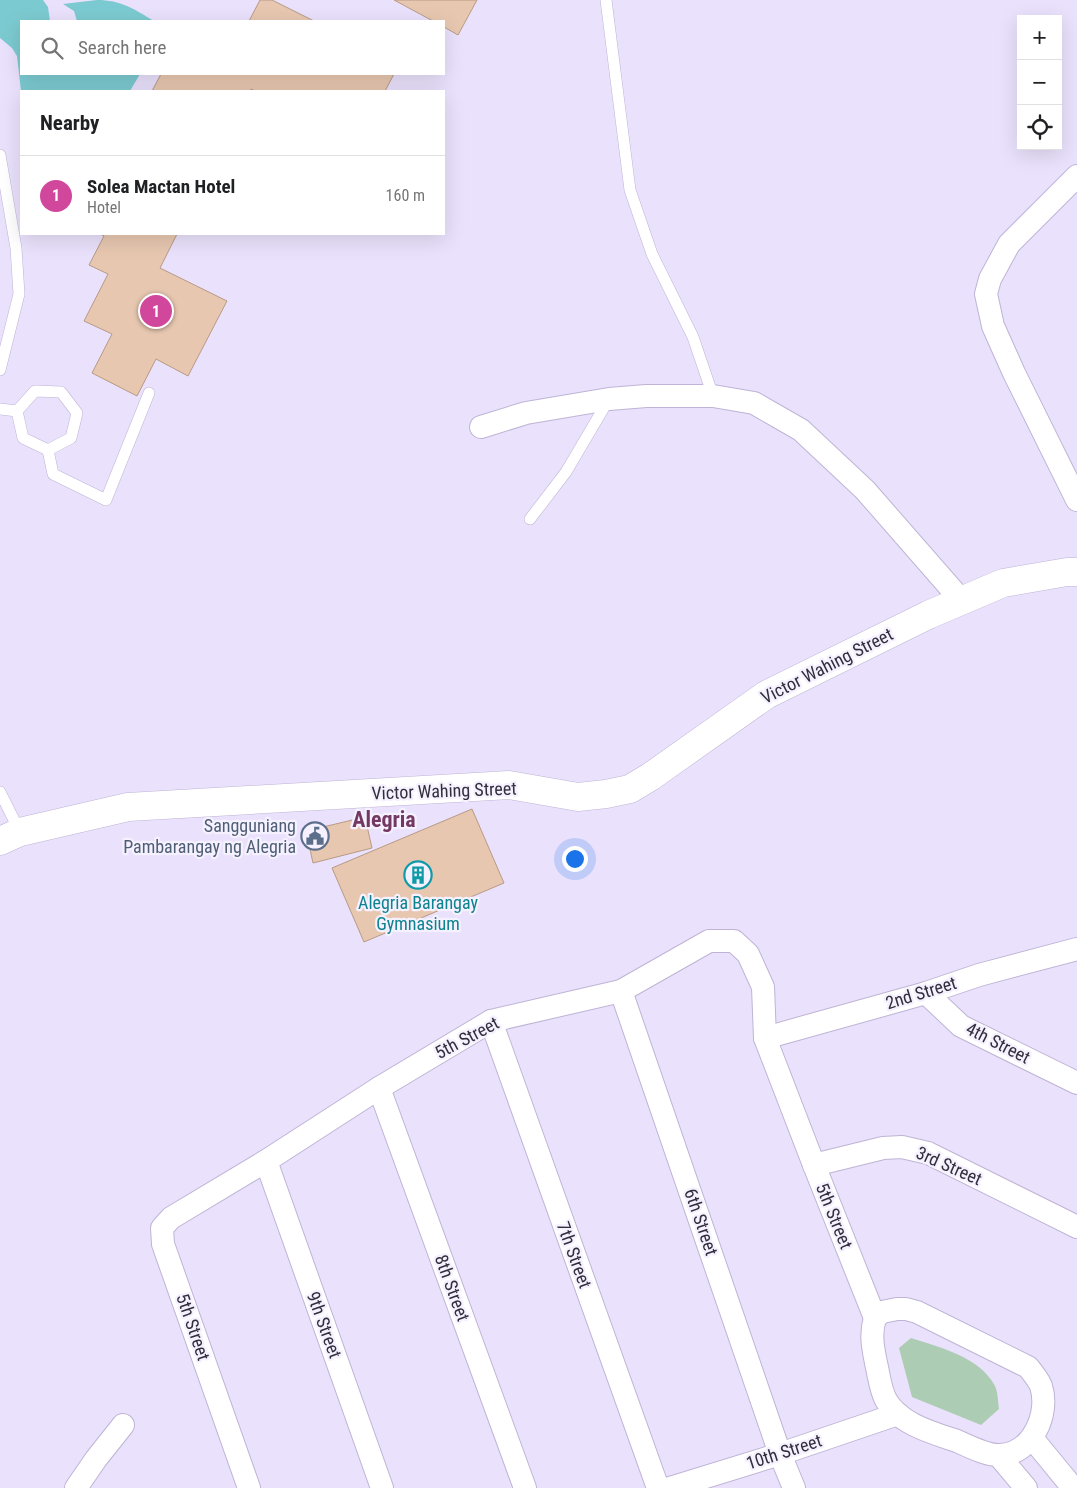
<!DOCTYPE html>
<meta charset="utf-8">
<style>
body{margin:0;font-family:"Roboto Condensed",sans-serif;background:#f6f6f6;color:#202124}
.controls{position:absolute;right:15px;top:15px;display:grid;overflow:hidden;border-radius:0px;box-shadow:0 5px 20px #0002}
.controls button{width:45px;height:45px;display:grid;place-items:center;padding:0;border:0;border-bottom:1px solid #e0e0e0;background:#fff;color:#202124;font:25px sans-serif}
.you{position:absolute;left:574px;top:858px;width:18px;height:18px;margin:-12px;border:4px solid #fff;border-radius:50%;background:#1a73e8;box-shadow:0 0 0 8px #1a73e833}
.badge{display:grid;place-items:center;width:32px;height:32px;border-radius:50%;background:#d93025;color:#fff;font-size:16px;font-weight:700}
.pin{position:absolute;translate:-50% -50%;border:2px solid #fff;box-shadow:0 1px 5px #0006}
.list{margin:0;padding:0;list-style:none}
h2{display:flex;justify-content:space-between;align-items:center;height:65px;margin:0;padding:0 20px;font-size:21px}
h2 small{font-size:16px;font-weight:400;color:#757577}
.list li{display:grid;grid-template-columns:32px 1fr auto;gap:15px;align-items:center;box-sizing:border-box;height:80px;padding:0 20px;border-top:1px solid #e0e0e0}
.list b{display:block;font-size:19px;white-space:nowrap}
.list p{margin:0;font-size:16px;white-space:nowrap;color:#757577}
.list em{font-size:16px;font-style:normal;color:#757577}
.icon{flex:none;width:28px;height:28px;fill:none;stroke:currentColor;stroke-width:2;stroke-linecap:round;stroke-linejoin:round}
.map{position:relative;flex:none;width:1077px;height:1488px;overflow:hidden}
.search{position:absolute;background:#fff;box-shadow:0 5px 20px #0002;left:20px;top:20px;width:425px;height:55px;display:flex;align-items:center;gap:12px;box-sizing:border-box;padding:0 18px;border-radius:0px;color:#757577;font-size:19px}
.panel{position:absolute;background:#fff;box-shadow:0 5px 20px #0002;left:20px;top:90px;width:425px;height:145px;border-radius:0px}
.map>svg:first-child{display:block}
</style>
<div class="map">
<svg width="1077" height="1488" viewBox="0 0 1077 1488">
<rect width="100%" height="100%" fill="#eae1fc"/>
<path fill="#accdb3" d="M911,1338C939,1347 980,1357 995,1386C998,1392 998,1402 999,1409L981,1425L912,1397L899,1348Z"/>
<g fill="#7ccad1">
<path d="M0,0H43L48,7L50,21H21V74H140L130,91H21L17,56L12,48L0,38Z"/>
<path d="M97,0C121,0 134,9 154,21H77L74,11L63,4Z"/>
</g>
<g fill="#e7c7b0" stroke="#b89a85">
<path d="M260,0H272L314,21H249Z"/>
<path d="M394,0H477L458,35L444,27V21H433Z"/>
<path d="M161,74H394L385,91H255L251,89L250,91H152Z"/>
<path d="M100,234H177L160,268L227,301L188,376L156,359L137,396L92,373L112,334L84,321L108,274L89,265L104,236Z"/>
<path d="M472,809L504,883L364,942L332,868Z"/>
<path d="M365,817L372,848L313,863L306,831Z"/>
</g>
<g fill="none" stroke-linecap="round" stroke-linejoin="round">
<g stroke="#bfb4d5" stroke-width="12">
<g id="lane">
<path d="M606,0L630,190L652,254L693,337L713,396"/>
<path d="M0,155L16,248L19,294L0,370"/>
<path d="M35,391L61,392L77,413L71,438L48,450L23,438L17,411Z"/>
<path d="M0,409L17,411"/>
<path d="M48,450L53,474L106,500L149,393"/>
<path d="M530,519L566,472L609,399"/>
<path d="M0,792L20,832"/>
</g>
</g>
<g stroke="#bfb4d5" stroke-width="24">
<g id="street">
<path d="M1077,176L1009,244L990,279L986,294L993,326L1014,373L1077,500"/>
<path d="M481,427L526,413L609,399L646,396H713L754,403L801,430L865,490L962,601"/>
<path d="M621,991L780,1454L794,1488"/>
<path d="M926,993L961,1026L1077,1083"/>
<path d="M491,1021L658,1488"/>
<path d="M765,1038L926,993L979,975L1077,949"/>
<path d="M379,1088L525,1488"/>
<path d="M266,1161L382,1488"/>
<path d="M814,1165L883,1148L902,1147L928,1153L1077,1227"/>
<path d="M897,1309H906L917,1312L1028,1367C1033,1373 1038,1379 1041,1386C1050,1414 1032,1454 1000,1455C988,1456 968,1446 957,1441C933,1433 899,1424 886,1400C880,1389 879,1375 876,1363C873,1348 870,1334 875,1318L882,1312Z"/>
<path d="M1032,1438L1073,1488"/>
<path d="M999,1456L1026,1488"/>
<path d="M76,1488L96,1459L123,1425"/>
<path d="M249,1488L163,1244L162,1228L171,1218L266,1161L379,1088L491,1021L621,991L709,941H734L748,954L763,987L765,1038L814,1165L875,1318"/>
<path d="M670,1488L780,1454L898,1414"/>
</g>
</g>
<g stroke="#bfb4d5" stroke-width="29">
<path id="secondary" d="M0,841L20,832L128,807L509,785L578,797L606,794L630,789L650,777L766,695L928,615L1003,583L1067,572H1077"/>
</g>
<use href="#lane" stroke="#fff" stroke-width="11"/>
<use href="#street" stroke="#fff" stroke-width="22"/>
<use href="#secondary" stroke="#fff" stroke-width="28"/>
</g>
<defs>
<g id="civic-ring" transform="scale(1.4375)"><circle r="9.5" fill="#f5f1ff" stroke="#5c6f8a" stroke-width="1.5"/><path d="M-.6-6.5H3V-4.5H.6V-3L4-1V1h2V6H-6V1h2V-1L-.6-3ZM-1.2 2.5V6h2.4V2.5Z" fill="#5c6f8a"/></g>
<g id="building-ring" transform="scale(1.4375)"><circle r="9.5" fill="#f5f1ff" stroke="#0f9aa8" stroke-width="1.5"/><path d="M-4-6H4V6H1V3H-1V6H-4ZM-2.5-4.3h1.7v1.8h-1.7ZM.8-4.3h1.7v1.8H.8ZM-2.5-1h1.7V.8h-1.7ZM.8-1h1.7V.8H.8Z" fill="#0f9aa8"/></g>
</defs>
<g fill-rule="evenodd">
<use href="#civic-ring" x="315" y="836"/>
<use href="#building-ring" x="418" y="875"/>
</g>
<g text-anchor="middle" stroke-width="4.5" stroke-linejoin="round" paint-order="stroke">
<g font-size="18" fill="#322e3b" stroke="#f5f1ff">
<text transform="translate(827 666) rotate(-27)" y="6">Victor Wahing Street</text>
<text transform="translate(444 791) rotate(-2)" y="6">Victor Wahing Street</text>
<text transform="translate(921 993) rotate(-17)" y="6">2nd Street</text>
<text transform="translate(467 1038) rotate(-28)" y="6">5th Street</text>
<text transform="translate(998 1043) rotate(27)" y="6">4th Street</text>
<text transform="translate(949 1166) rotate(24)" y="6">3rd Street</text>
<text transform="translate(834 1216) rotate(68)" y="6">5th Street</text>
<text transform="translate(701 1222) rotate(71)" y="6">6th Street</text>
<text transform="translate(574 1255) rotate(70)" y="6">7th Street</text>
<text transform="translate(452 1288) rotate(70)" y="6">8th Street</text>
<text transform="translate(324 1325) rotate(70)" y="6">9th Street</text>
<text transform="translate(193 1327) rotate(71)" y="6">5th Street</text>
<text transform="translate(784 1452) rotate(-18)" y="6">10th Street</text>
</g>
<g font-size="18" fill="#4e5e75" stroke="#f5f1ff" text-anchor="end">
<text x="296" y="832">Sangguniang<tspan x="296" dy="21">Pambarangay ng Alegria</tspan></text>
</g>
<g font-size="18" fill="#0d838f" stroke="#f5f1ff">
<text x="418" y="909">Alegria Barangay<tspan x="418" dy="21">Gymnasium</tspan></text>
</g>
<g font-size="22" font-weight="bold" fill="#743963" stroke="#f5f1ff">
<text x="384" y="827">Alegria</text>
</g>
</g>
</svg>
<div class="controls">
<button>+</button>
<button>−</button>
<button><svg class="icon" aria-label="locate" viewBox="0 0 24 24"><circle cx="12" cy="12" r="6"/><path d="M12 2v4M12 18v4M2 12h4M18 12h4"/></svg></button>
</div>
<div class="you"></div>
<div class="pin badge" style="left:156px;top:311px;background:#d1479c">1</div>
<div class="search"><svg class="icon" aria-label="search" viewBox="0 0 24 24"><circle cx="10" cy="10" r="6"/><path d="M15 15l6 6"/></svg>Search here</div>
<section class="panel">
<h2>Nearby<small></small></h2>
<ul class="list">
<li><span class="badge" style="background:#d1479c">1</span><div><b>Solea Mactan Hotel</b><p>Hotel</p></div><em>160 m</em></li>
</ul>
</section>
</div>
